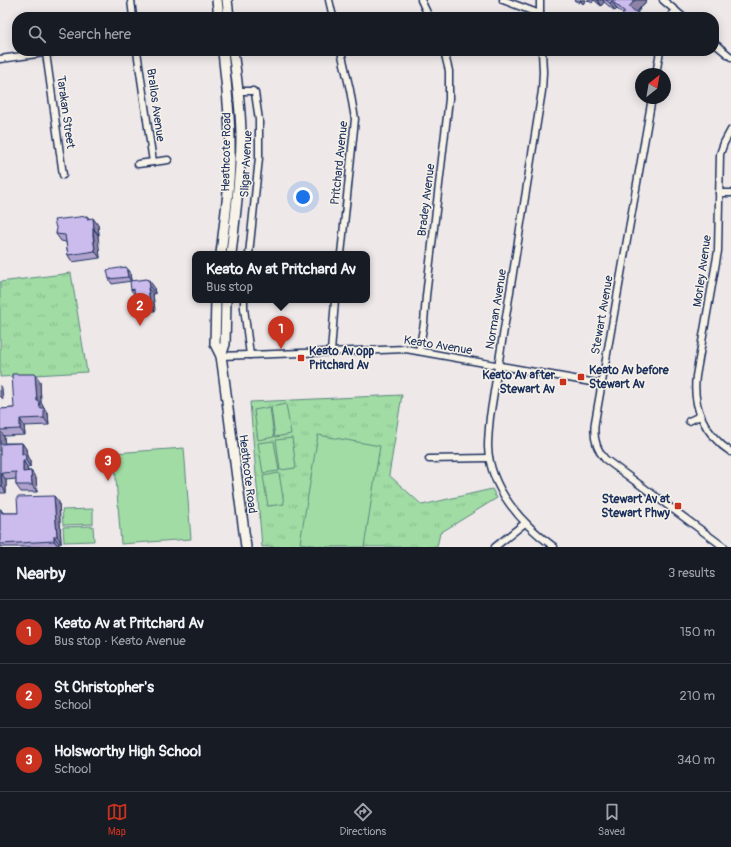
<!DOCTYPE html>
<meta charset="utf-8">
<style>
body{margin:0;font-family:Pangolin,sans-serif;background:#20242c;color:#f1f3f6}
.compass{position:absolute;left:635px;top:68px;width:36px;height:36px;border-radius:50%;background:#171b24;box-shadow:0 2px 10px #0003;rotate:31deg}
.you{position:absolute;left:303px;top:197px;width:14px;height:14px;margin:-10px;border:3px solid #fff;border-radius:50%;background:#1a73e8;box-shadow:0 0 0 6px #1a73e833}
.badge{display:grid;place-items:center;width:26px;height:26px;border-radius:50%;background:#c8321e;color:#fff;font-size:13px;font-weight:700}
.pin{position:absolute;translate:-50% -33px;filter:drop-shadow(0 1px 2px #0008)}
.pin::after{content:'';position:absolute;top:21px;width:14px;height:12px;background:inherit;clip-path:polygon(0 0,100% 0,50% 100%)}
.popup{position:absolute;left:192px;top:251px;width:178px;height:52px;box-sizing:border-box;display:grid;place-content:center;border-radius:8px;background:#171b24;filter:drop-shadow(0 1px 3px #0005);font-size:13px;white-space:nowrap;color:#9ea1a6}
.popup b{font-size:15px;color:#f1f3f6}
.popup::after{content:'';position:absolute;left:50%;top:100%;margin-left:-8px;border:8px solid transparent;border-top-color:#171b24}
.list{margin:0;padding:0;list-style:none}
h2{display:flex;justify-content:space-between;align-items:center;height:52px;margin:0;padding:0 16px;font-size:17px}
h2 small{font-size:13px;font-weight:400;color:#9ea1a6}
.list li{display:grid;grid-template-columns:26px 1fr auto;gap:12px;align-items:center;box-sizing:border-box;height:64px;padding:0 16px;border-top:1px solid #363941}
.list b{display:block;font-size:15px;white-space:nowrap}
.list p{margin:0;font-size:13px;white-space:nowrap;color:#9ea1a6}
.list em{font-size:13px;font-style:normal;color:#9ea1a6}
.icon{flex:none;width:22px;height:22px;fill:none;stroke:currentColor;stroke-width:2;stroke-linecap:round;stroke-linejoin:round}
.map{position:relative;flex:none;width:731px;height:547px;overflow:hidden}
.search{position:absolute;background:#171b24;box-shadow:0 2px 10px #0003;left:12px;right:12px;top:12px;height:44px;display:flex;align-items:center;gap:10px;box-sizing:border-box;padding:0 14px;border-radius:16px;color:#9ea1a6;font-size:15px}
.sheet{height:244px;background:#171b24}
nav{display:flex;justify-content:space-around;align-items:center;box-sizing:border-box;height:56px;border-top:1px solid #363941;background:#171b24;font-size:11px;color:#9ea1a6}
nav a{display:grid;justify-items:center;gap:2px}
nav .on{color:#c8321e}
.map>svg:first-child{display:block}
</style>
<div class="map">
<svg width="731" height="547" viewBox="0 0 731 547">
<defs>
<pattern id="grass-tufts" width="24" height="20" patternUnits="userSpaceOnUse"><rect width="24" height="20" fill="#a0dca3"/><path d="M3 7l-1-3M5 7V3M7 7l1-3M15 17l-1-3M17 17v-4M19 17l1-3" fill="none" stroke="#89bd8f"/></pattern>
</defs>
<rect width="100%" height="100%" fill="#eee8e9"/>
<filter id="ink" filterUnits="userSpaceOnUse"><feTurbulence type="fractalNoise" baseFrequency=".025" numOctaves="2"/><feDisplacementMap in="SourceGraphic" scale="8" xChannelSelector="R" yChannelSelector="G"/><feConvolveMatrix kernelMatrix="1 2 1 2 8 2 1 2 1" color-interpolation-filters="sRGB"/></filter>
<g filter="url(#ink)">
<g fill="url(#grass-tufts)" stroke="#5e8680">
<path d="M71,273L87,372L0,377V282Z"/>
<path d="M402,395L389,475L422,505L492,489L497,498L440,533L437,547H262L250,402Z"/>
</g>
<g fill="#a0dca3" stroke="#5e8680">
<path d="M286,404L291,434L275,437L271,407Z"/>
<path d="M270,407L274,437L258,440L254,410Z"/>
<path d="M318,435L380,446L364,547H326L300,543Z"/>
<path d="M292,438L296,468L280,470L276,440Z"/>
<path d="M274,441L279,471L263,473L258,443Z"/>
<path d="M184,448L191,539L121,544L114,453Z"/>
<path d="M279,473L284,504L268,506L263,476Z"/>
<path d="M93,509V524L63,525L62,510Z"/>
<path d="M93,526L94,541L64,542L63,527Z"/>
</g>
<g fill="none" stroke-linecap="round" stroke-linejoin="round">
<g stroke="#1b2f5e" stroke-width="9">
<g id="street">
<path d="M131,0L133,17"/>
<path d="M329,0L333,17"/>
<path d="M421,0L429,17"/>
<path d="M503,0L540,14"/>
<path d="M663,0L683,17"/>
<path d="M540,16V0"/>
<path d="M670,17L675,10"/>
<path d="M714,43L731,57"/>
<path d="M137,51L153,162"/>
<path d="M542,51L543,72L542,91L490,417C489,427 488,437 488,447C490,489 522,524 554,547"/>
<path d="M46,53L63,175"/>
<path d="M0,59L59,51"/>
<path d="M656,74L660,51"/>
<path d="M238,91H253L255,93L259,120V158L249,254"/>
<path d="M652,98L595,422C593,436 595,448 605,459L724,547"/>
<path d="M731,130L724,143L720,154L718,251L696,376C692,407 705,435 731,452"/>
<path d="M138,164L168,160"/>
<path d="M719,193H731"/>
<path d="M341,254L355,119L350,90L341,51"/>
<path d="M244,300V308L250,355"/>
<path d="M419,351L424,323L426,296L449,99V71L444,51"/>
<path d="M331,352L335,300"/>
<path d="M221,356L406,349L602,384"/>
<path d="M689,421L700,416"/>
<path d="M429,459L489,458"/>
<path d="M495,547L525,523"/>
</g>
</g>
<g stroke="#1b2f5e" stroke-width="12">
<g id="primary">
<path d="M217,0L219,17"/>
<path d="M227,0L229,17"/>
<path d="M221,254C225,217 231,180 230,143C230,112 226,82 223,51"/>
<path d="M231,254C235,215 241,176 241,137C241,108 237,80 233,51"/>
<path d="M216,300L215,344L221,356L223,370L246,547"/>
<path d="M221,356L225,344L226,300"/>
</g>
</g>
<use href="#street" stroke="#f7f3e8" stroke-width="6"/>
<use href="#primary" stroke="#f7f3e8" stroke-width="9"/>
</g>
<g fill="#afa2cc" stroke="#1b2f5e">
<path d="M574,0H586L583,4L580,1L579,3Z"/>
<path d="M587,0H647L637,13L623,14L617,9L615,11L604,2L601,6L594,0L592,3Z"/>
<path d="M87,216L89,218L98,225L99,235H98V243L100,258L72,262L68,255L66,242L61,241L56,234L57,230L56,228Z"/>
<path d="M126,267L130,272L131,281L112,284L109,279Z"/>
<path d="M147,279L154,287L155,294H153L155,311H151V313L145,314L144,312L141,313L136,306L134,294L131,290Z"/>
<path d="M40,381L41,403L48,414L49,425L24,426L25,435L4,436V443H22L26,449L27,456L30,461V467H27L28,471H31L36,478L37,492H21L16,485V479L6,480V493H0V409L14,408Z"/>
<path d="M59,502L61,543H59V547H0V509L4,513H18Z"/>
</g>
<g fill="#8f84a6" stroke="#1b2f5e">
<path d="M580,0H586L583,4Z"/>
<path d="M597,0H603L604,2L601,6Z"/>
<path d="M635,0H647L634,15L629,7Z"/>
<path d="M612,1L617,9L615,11L610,3Z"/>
<path d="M93,218L98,225L99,235L94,229Z"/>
<path d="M93,228L98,235L100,258L95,251Z"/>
<path d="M126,267L130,272L131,281L128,277Z"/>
<path d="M147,279L150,283L149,280L154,287L155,294L150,287Z"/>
<path d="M148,288L153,294L155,311L150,304Z"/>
<path d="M146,304L151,311V313L146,306Z"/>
<path d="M35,374L40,381L41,403L48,414L49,425L44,418L37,401Z"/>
<path d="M0,385L2,388L3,399L0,396Z"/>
<path d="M20,419L24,426L25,435L20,429Z"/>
<path d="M0,431L4,436L5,450L0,444Z"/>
<path d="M22,443L26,449L27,456L30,461V467L22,454Z"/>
<path d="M23,460L27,467L28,478L23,472Z"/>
<path d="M31,471L36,478L37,492L32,485Z"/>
<path d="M1,473L6,480V493L2,486Z"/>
<path d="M54,496L59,502L61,543L57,536Z"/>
<path d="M54,536L59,543V547L54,541Z"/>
</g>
<g fill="#ccbced" stroke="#1b2f5e">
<path d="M606,0H635L629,7L643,17H621L625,12L612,1L610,3Z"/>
<path d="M87,216V219L93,218L94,229L93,228V236L95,251L68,255L65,235L56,234L57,228H56L54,220Z"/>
<path d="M126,267L128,277L109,279L107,270Z"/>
<path d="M147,279V280H149L150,287L148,288L150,304H146V306L140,307V305L136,306L134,289L131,290L130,281Z"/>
<path d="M12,374H35L37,401H39L40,408H44V418L20,419V429L0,430V409L14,408Z"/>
<path d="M22,443V454H25L26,460H23V472L31,471L32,485H16V472L1,473L2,486H0V444Z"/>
<path d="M54,496L57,536H54V541L0,544V509H1L2,513H18L17,497Z"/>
</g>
</g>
<g fill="#c8321e" stroke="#f7f3e8" stroke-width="1.5">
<rect x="297" y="354" width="8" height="8" rx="2"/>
<rect x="577" y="373" width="8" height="8" rx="2"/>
<rect x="559" y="378" width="8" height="8" rx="2"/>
<rect x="674" y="502" width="8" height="8" rx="2"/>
</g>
<g text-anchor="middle" stroke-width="3" stroke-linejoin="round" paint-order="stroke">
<g font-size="12" fill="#1b2f5e" stroke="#f7f3e8">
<text transform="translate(156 105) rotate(82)" y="4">Brallos Avenue</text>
<text transform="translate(66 112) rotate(82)" y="4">Tarakan Street</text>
<text transform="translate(226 152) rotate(-89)" y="4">Heathcote Road</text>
<text transform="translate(339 163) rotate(-84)" y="4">Pritchard Avenue</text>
<text transform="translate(246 164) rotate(-87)" y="4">Sligar Avenue</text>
<text transform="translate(426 200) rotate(-83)" y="4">Bradey Avenue</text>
<text transform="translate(702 271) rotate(-82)" y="4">Morley Avenue</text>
<text transform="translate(496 309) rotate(-81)" y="4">Norman Avenue</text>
<text transform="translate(602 315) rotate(-80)" y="4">Stewart Avenue</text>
<text transform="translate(438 345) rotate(9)" y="4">Keato Avenue</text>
<text transform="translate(248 474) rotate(83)" y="4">Heathcote Road</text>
</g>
<g font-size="12" font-weight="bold" fill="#1b2f5e" stroke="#f7f3e8" text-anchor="start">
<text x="309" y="355">Keato Av opp<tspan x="309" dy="14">Pritchard Av</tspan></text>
<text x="589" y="374">Keato Av before<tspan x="589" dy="14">Stewart Av</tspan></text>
<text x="555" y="379" text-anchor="end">Keato Av after<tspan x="555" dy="14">Stewart Av</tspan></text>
<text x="670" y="503" text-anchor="end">Stewart Av at<tspan x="670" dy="14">Stewart Phwy</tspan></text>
</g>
</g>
</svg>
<svg class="compass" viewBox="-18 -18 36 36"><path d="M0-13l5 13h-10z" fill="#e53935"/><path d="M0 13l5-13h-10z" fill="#9ea1a6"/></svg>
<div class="you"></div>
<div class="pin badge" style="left:281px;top:349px">1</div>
<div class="popup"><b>Keato Av at Pritchard Av</b>Bus stop</div>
<div class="pin badge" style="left:140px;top:326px">2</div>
<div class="pin badge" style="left:108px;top:481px">3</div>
<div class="search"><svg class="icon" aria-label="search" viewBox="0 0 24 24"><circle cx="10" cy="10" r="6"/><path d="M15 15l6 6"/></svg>Search here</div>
</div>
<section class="sheet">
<h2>Nearby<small>3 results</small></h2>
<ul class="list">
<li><span class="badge">1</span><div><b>Keato Av at Pritchard Av</b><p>Bus stop · Keato Avenue</p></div><em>150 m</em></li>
<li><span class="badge">2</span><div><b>St Christopher's</b><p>School</p></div><em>210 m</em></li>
<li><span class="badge">3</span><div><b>Holsworthy High School</b><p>School</p></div><em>340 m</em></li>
</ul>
</section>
<nav>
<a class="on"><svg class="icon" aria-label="map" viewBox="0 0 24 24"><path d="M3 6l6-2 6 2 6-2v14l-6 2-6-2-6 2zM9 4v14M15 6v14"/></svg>Map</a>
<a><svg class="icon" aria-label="directions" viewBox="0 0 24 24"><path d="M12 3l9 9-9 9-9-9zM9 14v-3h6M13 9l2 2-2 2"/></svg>Directions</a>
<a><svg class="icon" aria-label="saved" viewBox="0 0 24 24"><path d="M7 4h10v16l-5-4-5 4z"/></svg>Saved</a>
</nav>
